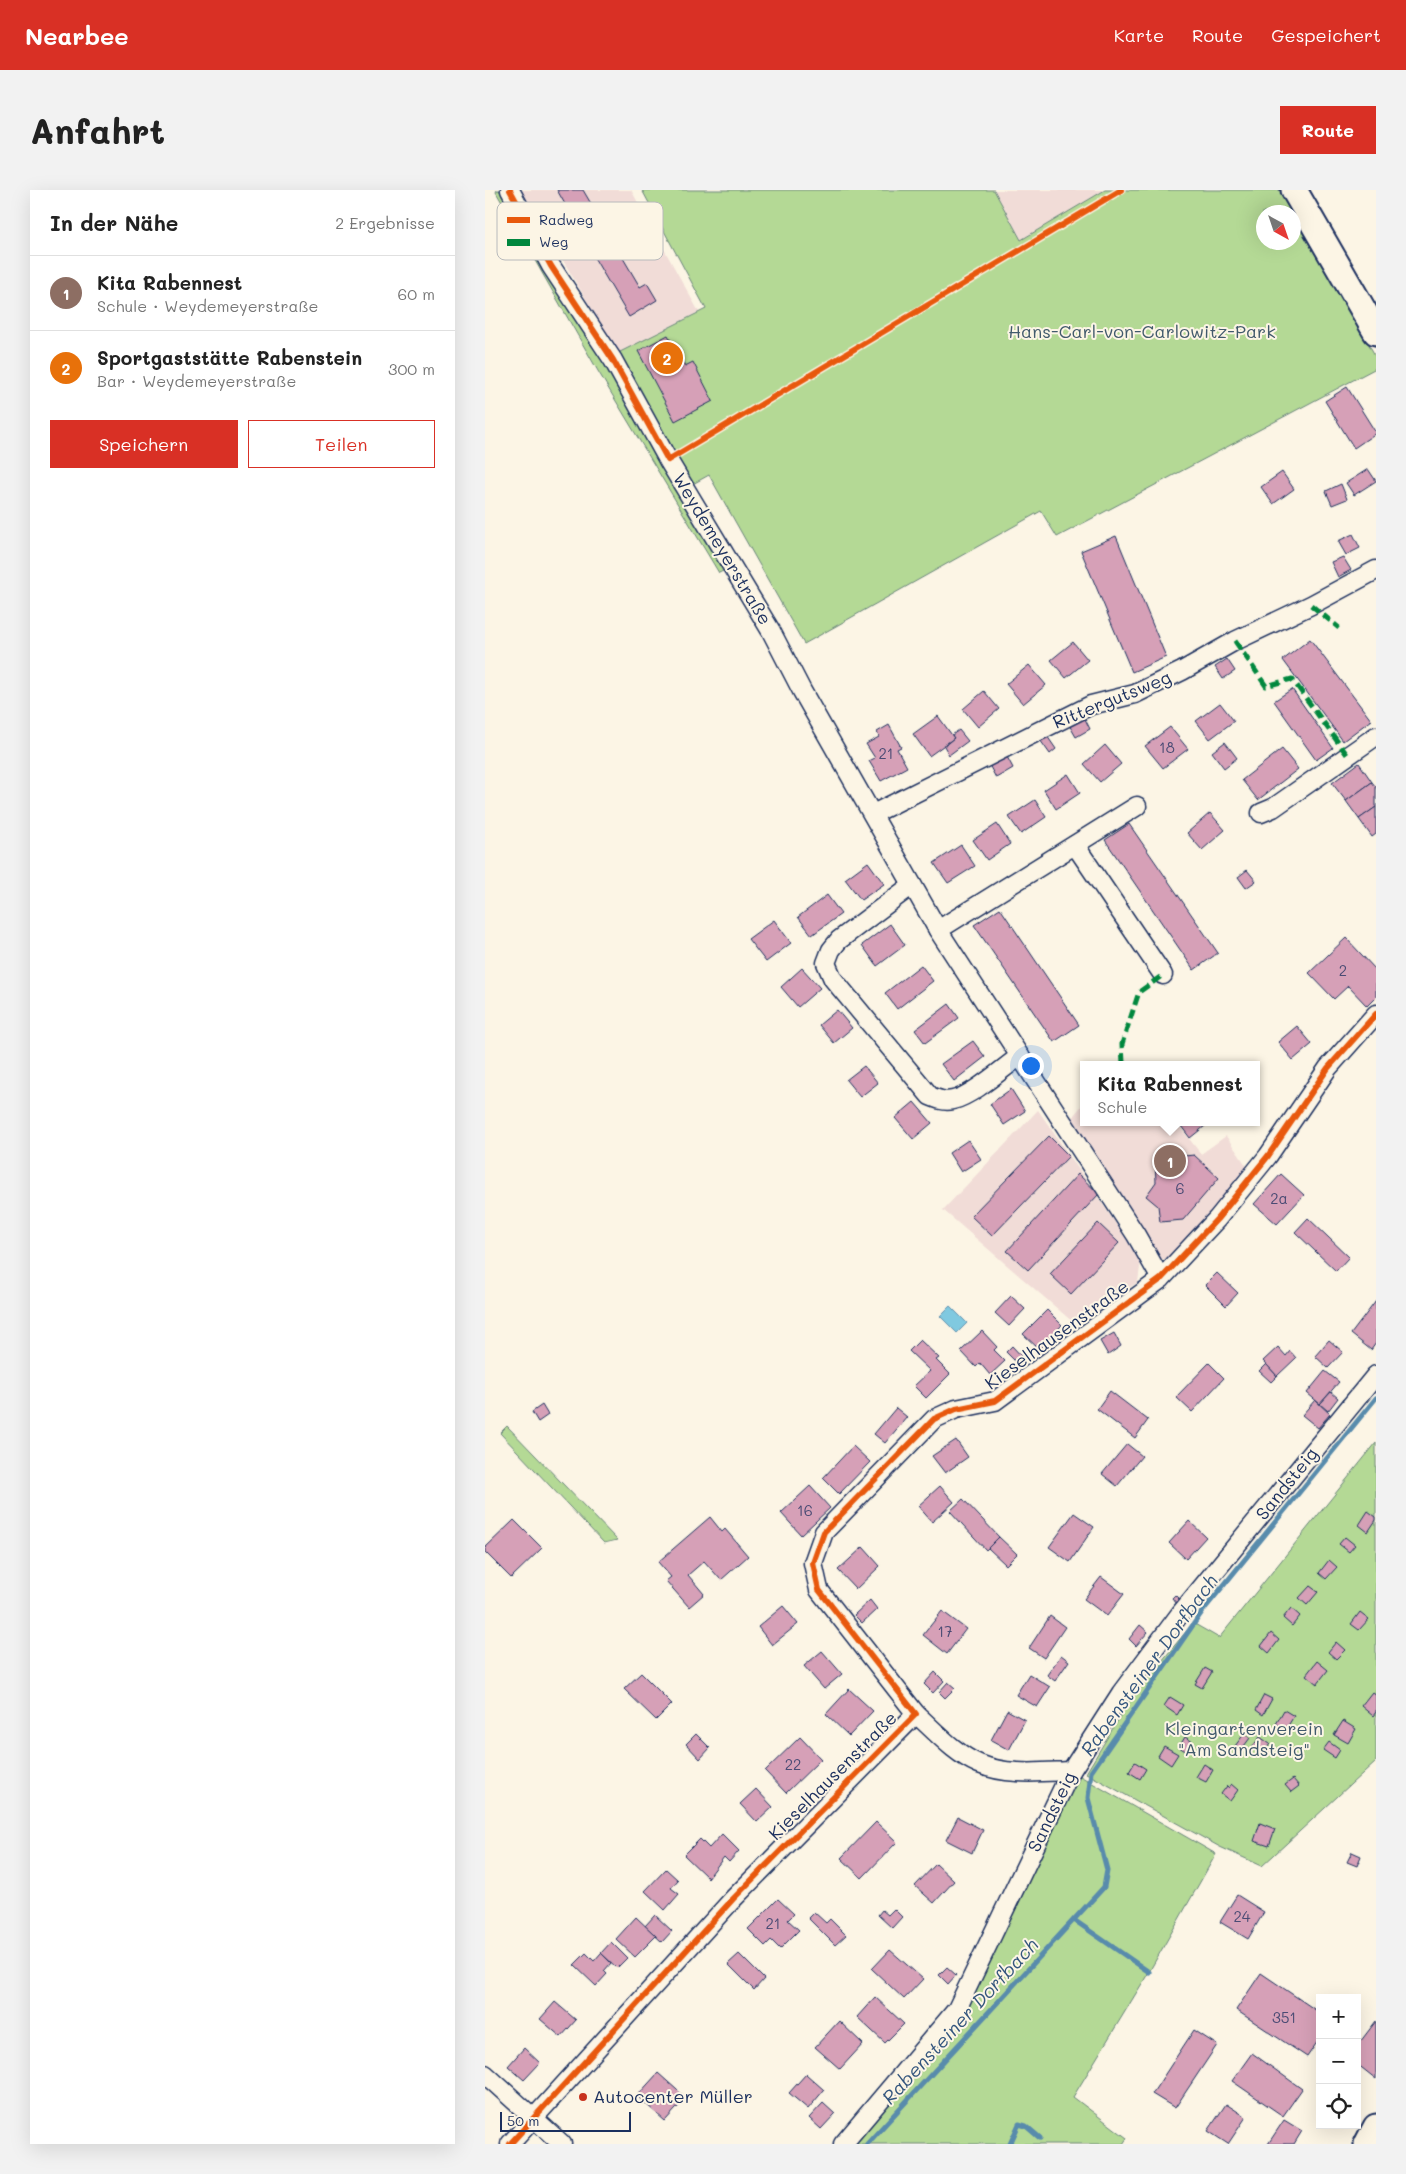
<!DOCTYPE html>
<html lang="de">
<meta charset="utf-8">
<style>
body{margin:0;font-family:Mali,sans-serif;background:#f2f2f2;color:#222}
.controls{position:absolute;right:15px;bottom:15px;display:grid;overflow:hidden;border-radius:0px;box-shadow:0 5px 20px #0002}
.controls button{width:45px;height:45px;display:grid;place-items:center;padding:0;border:0;border-bottom:1px solid #e0e0e0;background:#fff;color:#222;font:25px sans-serif}
.compass{position:absolute;left:771px;top:15px;width:45px;height:45px;border-radius:50%;background:#fff;box-shadow:0 5px 20px #0002;rotate:140deg}
.scale{position:absolute;left:15px;bottom:12px;width:131px;box-sizing:border-box;padding-left:5px;border:2px solid #1b2f5e;border-top:0;font-size:14px;line-height:18px;white-space:nowrap;color:#1b2f5e;-webkit-text-stroke:4px #fcf5e5;paint-order:stroke}
.you{position:absolute;left:545px;top:875px;width:18px;height:18px;margin:-12px;border:4px solid #fff;border-radius:50%;background:#1a73e8;box-shadow:0 0 0 8px #1a73e833}
.badge{display:grid;place-items:center;width:32px;height:32px;border-radius:50%;background:#d93025;color:#fff;font-size:16px;font-weight:700}
.pin{position:absolute;translate:-50% -50%;border:2px solid #fff;box-shadow:0 1px 5px #0006}
.popup{position:absolute;left:595px;top:871px;width:180px;height:65px;box-sizing:border-box;display:grid;place-content:center;border-radius:0px;background:#fff;filter:drop-shadow(0 1px 4px #0005);font-size:16px;white-space:nowrap;color:#767676}
.popup b{font-size:19px;color:#222}
.popup::after{content:'';position:absolute;left:50%;top:100%;margin-left:-10px;border:10px solid transparent;border-top-color:#fff}
.list{margin:0;padding:0;list-style:none}
h2{display:flex;justify-content:space-between;align-items:center;height:65px;margin:0;padding:0 20px;font-size:21px}
h2 small{font-size:16px;font-weight:400;color:#767676}
.list li{display:grid;grid-template-columns:32px 1fr auto;gap:15px;align-items:center;box-sizing:border-box;height:75px;padding:0 20px;border-top:1px solid #e0e0e0}
.list b{display:block;font-size:19px;white-space:nowrap}
.list p{margin:0;font-size:16px;white-space:nowrap;color:#767676}
.list em{font-size:16px;font-style:normal;color:#767676}
.actions{display:flex;gap:10px;padding:15px 20px}
.actions a{flex:1;padding:11px 0;border:1px solid #d93025;border-radius:0px;text-align:center;font-size:18px;color:#d93025}
.actions .main{background:#d93025;color:#fff}
.icon{flex:none;width:28px;height:28px;fill:none;stroke:currentColor;stroke-width:2;stroke-linecap:round;stroke-linejoin:round}
.map{position:relative;flex:none;width:891px;height:1954px;overflow:hidden;border-radius:0px}
header{display:flex;align-items:center;gap:30px;box-sizing:border-box;height:70px;padding:0 25px;background:#d93025;color:#fff}
header strong{font-size:24px}
nav{display:flex;gap:28px;margin-inline-start:auto;font-size:18px}
.intro{display:flex;align-items:center;justify-content:space-between;box-sizing:border-box;height:120px;padding:0 30px}
h1{margin:0;font-size:35px}
.button{padding:12px 22px;border-radius:0px;background:#d93025;color:#fff;font-size:18px;font-weight:700}
main{display:flex;gap:30px;padding:0 30px}
aside{flex:1;background:#fff;border-radius:0px;box-shadow:0 5px 20px #0002}
.map>svg:first-child{display:block}
</style>
<header>
<strong>Nearbee</strong>
<nav><a>Karte</a><a>Route</a><a>Gespeichert</a></nav>
</header>
<div class="intro"><h1>Anfahrt</h1><a class="button">Route</a></div>
<main>
<aside>
<h2>In der Nähe<small>2 Ergebnisse</small></h2>
<ul class="list">
<li><span class="badge" style="background:#8d6e63">1</span><div><b>Kita Rabennest</b><p>Schule · Weydemeyerstraße</p></div><em>60 m</em></li>
<li><span class="badge" style="background:#e8710a">2</span><div><b>Sportgaststätte Rabenstein</b><p>Bar · Weydemeyerstraße</p></div><em>300 m</em></li>
</ul>
<div class="actions"><a class="main">Speichern</a><a>Teilen</a></div>
</aside>
<div class="map">
<svg width="891" height="1954" viewBox="0 0 891 1954">
<rect width="100%" height="100%" fill="#fcf5e5"/>
<filter id="ink" filterUnits="userSpaceOnUse"><feTurbulence type="fractalNoise" baseFrequency=".02" numOctaves="2"/><feDisplacementMap in="SourceGraphic" scale="10" xChannelSelector="R" yChannelSelector="G"/><feConvolveMatrix kernelMatrix="1 2 1 2 8 2 1 2 1" color-interpolation-filters="sRGB"/></filter>
<g filter="url(#ink)">
<g fill="#f1dcd7">
<path d="M36,0H146L214,122L133,163Z"/>
<path d="M509,0H620L536,50Z"/>
<path d="M599,913V932H691L716,964L741,946L763,978L686,1069H676L585,930Z"/>
<path d="M553,920L656,1070L653,1092L589,1133L458,1020Z"/>
</g>
<g fill="#b4d995" stroke="#68847a" fill-rule="evenodd">
<path d="M12,0H14L122,173L242,379L234,383L113,181L11,2Z"/>
<path d="M157,0H509L536,50L620,0H796L891,167V178L572,347L556,321L319,454L224,285L206,295L133,163L221,119ZM778,22H808V52H778Z"/>
<path d="M22,1236L132,1350L119,1353L15,1243Z"/>
<path d="M891,1253V1571L777,1676L735,1657L601,1583L645,1510L708,1433L734,1448Z"/>
<path d="M595,1586L731,1664L664,1782L588,1907L642,1948L638,1954H363L479,1814Z"/>
</g>
<path fill="#80c9e0" stroke="#588bac" d="M465,1116L482,1133L472,1143L455,1126Z"/>
<g fill="none" stroke-linecap="round" stroke-linejoin="round">
<g stroke="#588bac" stroke-width="5">
<path d="M589,1730L664,1782"/>
<path d="M382,1954L619,1697L622,1680L603,1608L606,1582L717,1422L891,1208"/>
<path d="M525,1954L534,1934L541,1936L555,1948"/>
</g>
</g>
<g fill="#d6a0b7" stroke="#1b2f5e">
<path d="M72,0H98L155,97L162,93L172,110L144,127L100,52L90,58L78,37L89,30Z"/>
<path d="M183,145L200,176L208,172L228,211L190,231L153,161Z"/>
<path d="M862,197L891,243L869,258L840,211Z"/>
<path d="M883,279L891,291L869,305L861,293Z"/>
<path d="M797,282L809,299L788,314L776,297Z"/>
<path d="M856,294L862,309L847,315L841,301Z"/>
<path d="M868,344L875,358L861,365L853,351Z"/>
<path d="M631,346L681,467L647,482L596,361Z"/>
<path d="M858,367L866,380L853,387L846,372Z"/>
<path d="M825,449L886,530L858,551L798,470Z"/>
<path d="M588,452L603,470L581,488L566,470Z"/>
<path d="M742,469L750,481L738,489L730,477Z"/>
<path d="M544,475L561,495L538,514L521,494Z"/>
<path d="M807,499L848,558L831,570L789,511Z"/>
<path d="M499,501L514,519L493,537L478,519Z"/>
<path d="M735,513L749,531L725,549L711,531Z"/>
<path d="M598,525L605,539L591,547L583,533Z"/>
<path d="M453,526L469,548L444,566L428,544Z"/>
<path d="M404,535L416,557L412,559L422,577L396,591L384,571L390,568L381,554L394,547L392,542Z"/>
<path d="M685,537L703,559L678,578L660,556Z"/>
<path d="M474,540L483,551L464,565L459,556L469,548L467,545Z"/>
<path d="M560,543L571,559L565,564L553,547Z"/>
<path d="M740,552L752,568L739,578L727,562Z"/>
<path d="M620,555L636,574L615,592L599,574Z"/>
<path d="M797,559L813,579L773,610L757,590Z"/>
<path d="M520,563L528,578L511,588L503,573Z"/>
<path d="M874,573L887,592L861,611L847,593Z"/>
<path d="M583,584L595,603L571,619L559,600Z"/>
<path d="M887,592L891,597V617L874,629L861,611Z"/>
<path d="M550,610L561,627L536,644L524,627Z"/>
<path d="M891,617V644L887,647L874,629Z"/>
<path d="M725,623L740,640L717,660L702,643Z"/>
<path d="M512,634L525,654L502,670L488,650Z"/>
<path d="M644,634L733,763L709,780L620,650Z"/>
<path d="M476,655L490,676L463,693L449,673Z"/>
<path d="M383,672L399,694L376,710L360,689Z"/>
<path d="M762,680L771,691L761,698L753,687Z"/>
<path d="M342,705L356,724L327,745L313,727Z"/>
<path d="M515,718L594,835L569,852L489,735Z"/>
<path d="M289,730L306,753L281,772L263,749Z"/>
<path d="M405,734L420,755L392,776L377,755Z"/>
<path d="M861,748L891,780V807L882,816L863,796L849,809L824,783Z"/>
<path d="M436,775L448,791L412,819L400,803Z"/>
<path d="M317,778L335,798L313,817L296,797Z"/>
<path d="M464,814L474,828L440,853L430,840Z"/>
<path d="M352,820L367,838L349,853L334,835Z"/>
<path d="M812,836L827,854L808,870L793,852Z"/>
<path d="M488,851L500,867L469,891L456,874Z"/>
<path d="M379,876L393,893L375,907L361,890Z"/>
<path d="M526,899L540,921L519,935L505,914Z"/>
<path d="M429,912L447,933L428,949L410,928Z"/>
<path d="M693,932H725L705,948Z"/>
<path d="M564,946L584,966L507,1046L486,1026Z"/>
<path d="M483,950L496,969L476,982L464,963Z"/>
<path d="M709,965L734,988L698,1030L675,1032L673,1016L661,1006L671,992L670,969Z"/>
<path d="M593,984L614,1004L543,1080L522,1061Z"/>
<path d="M796,984L819,1005L792,1034L769,1014Z"/>
<path d="M823,1028L864,1067L851,1081L810,1042Z"/>
<path d="M613,1033L634,1053L586,1104L565,1084Z"/>
<path d="M732,1083L753,1103L741,1116L720,1095Z"/>
<path d="M526,1106L540,1119L524,1136L510,1123Z"/>
<path d="M891,1111V1153L886,1160L866,1144Z"/>
<path d="M562,1120L577,1135L554,1159L538,1144Z"/>
<path d="M497,1141L512,1157L509,1160L520,1171L505,1185L495,1173L491,1177L476,1161Z"/>
<path d="M629,1143L636,1156L623,1165L615,1151Z"/>
<path d="M435,1150L454,1168L451,1170L465,1184L441,1208L429,1196L445,1181L424,1161Z"/>
<path d="M844,1150L858,1162L843,1178L830,1166Z"/>
<path d="M527,1156L540,1170L534,1175L521,1162Z"/>
<path d="M793,1157L801,1166L805,1161L811,1168L792,1186L778,1171Z"/>
<path d="M724,1173L739,1188L707,1222L691,1207Z"/>
<path d="M781,1174L792,1186L786,1192L774,1181Z"/>
<path d="M840,1181L854,1192L835,1214L822,1203Z"/>
<path d="M625,1201L663,1230L650,1248L612,1219Z"/>
<path d="M846,1202L853,1208L843,1221L835,1214Z"/>
<path d="M830,1210L845,1224L833,1238L817,1225Z"/>
<path d="M57,1215L63,1225L53,1232L47,1222Z"/>
<path d="M411,1218L422,1227L400,1253L389,1244Z"/>
<path d="M471,1250L483,1267L460,1283L447,1266Z"/>
<path d="M642,1254L657,1266L632,1296L617,1284Z"/>
<path d="M368,1256L385,1272L354,1304L338,1288Z"/>
<path d="M325,1296L345,1318L316,1345L296,1323Z"/>
<path d="M455,1296L469,1312L447,1332L433,1316Z"/>
<path d="M478,1309L514,1347L501,1360L465,1321Z"/>
<path d="M883,1321L891,1327V1330L883,1342L874,1335Z"/>
<path d="M589,1323L609,1337L585,1372L564,1357Z"/>
<path d="M225,1327L237,1342L240,1339L263,1366L236,1390L219,1371L203,1385L219,1404L204,1417L181,1391L186,1387L173,1372Z"/>
<path d="M29,1330L57,1358L26,1388L0,1362V1358Z"/>
<path d="M704,1331L721,1347L701,1369L684,1353Z"/>
<path d="M514,1347L532,1364L521,1375L503,1358Z"/>
<path d="M860,1347L870,1355L864,1362L854,1354Z"/>
<path d="M378,1357L395,1376L371,1399L353,1380Z"/>
<path d="M844,1370L852,1377L841,1389L834,1383Z"/>
<path d="M616,1387L639,1404L622,1426L599,1409Z"/>
<path d="M825,1396L833,1402L822,1415L814,1408Z"/>
<path d="M690,1405L695,1410L692,1414L687,1408Z"/>
<path d="M385,1410L392,1419L377,1433L369,1425Z"/>
<path d="M298,1416L313,1434L287,1455L273,1437Z"/>
<path d="M806,1418L815,1426L807,1436L798,1428Z"/>
<path d="M457,1421L481,1439L462,1464L438,1445Z"/>
<path d="M875,1422L884,1429L874,1440L866,1434Z"/>
<path d="M565,1426L580,1437L559,1468L544,1458Z"/>
<path d="M655,1435L663,1442L651,1456L644,1449Z"/>
<path d="M786,1443L794,1450L784,1463L776,1456Z"/>
<path d="M851,1452L860,1460L851,1469L843,1462Z"/>
<path d="M337,1461L357,1484L339,1499L319,1476Z"/>
<path d="M576,1465L584,1471L570,1491L562,1485Z"/>
<path d="M832,1471L843,1480L832,1494L821,1485Z"/>
<path d="M720,1478L727,1482L717,1498L710,1494Z"/>
<path d="M450,1482L459,1491L448,1503L439,1494Z"/>
<path d="M156,1483L187,1514L171,1530L139,1499Z"/>
<path d="M544,1484L565,1497L552,1517L531,1505Z"/>
<path d="M463,1492L470,1498L460,1508L454,1502Z"/>
<path d="M364,1499L388,1521L364,1546L341,1524Z"/>
<path d="M887,1502L891,1505V1522L888,1526L876,1516Z"/>
<path d="M779,1505L787,1509L778,1525L771,1520Z"/>
<path d="M685,1507L698,1515L692,1525L679,1516Z"/>
<path d="M522,1520L540,1530L524,1560L506,1550Z"/>
<path d="M799,1520L809,1526L801,1539L791,1534Z"/>
<path d="M858,1531L871,1539L863,1553L849,1545Z"/>
<path d="M211,1544L225,1558L215,1569L201,1554Z"/>
<path d="M759,1544L765,1548L756,1560L750,1556Z"/>
<path d="M315,1547L336,1569L301,1603L280,1581Z"/>
<path d="M700,1547L708,1552L702,1562L694,1557Z"/>
<path d="M775,1547L785,1554L777,1564L767,1557Z"/>
<path d="M844,1552L855,1560L850,1568L838,1560Z"/>
<path d="M679,1556L693,1564L686,1575L673,1566Z"/>
<path d="M650,1572L661,1579L655,1589L644,1582Z"/>
<path d="M719,1574L728,1580L721,1592L711,1587Z"/>
<path d="M808,1589L814,1596L806,1602L800,1595Z"/>
<path d="M746,1594L753,1600L745,1611L736,1604L742,1596L744,1598Z"/>
<path d="M271,1599L288,1617L272,1632L255,1614Z"/>
<path d="M473,1627L498,1640L487,1663L461,1650Z"/>
<path d="M391,1632L412,1652L377,1688L356,1668Z"/>
<path d="M775,1633L790,1639L784,1656L769,1651Z"/>
<path d="M237,1644L254,1661L244,1672L239,1667L223,1688L199,1665L215,1649L224,1658Z"/>
<path d="M867,1662L876,1666L872,1676L862,1672Z"/>
<path d="M451,1674L469,1691L449,1713L430,1696Z"/>
<path d="M181,1679L193,1690L186,1698L194,1704L180,1720L160,1701Z"/>
<path d="M752,1705L779,1722L763,1749L735,1732Z"/>
<path d="M293,1709L309,1724L303,1730L314,1740L295,1759L286,1750L280,1756L263,1739Z"/>
<path d="M409,1719L417,1727L407,1738L393,1725L397,1720L403,1725Z"/>
<path d="M329,1722L341,1733L345,1729L361,1745L350,1755L323,1728Z"/>
<path d="M170,1725L187,1741L177,1752L160,1736Z"/>
<path d="M151,1727L171,1746L150,1767L131,1749Z"/>
<path d="M126,1752L142,1768L132,1778L116,1763Z"/>
<path d="M405,1760L438,1789L419,1809L387,1779Z"/>
<path d="M101,1763L109,1771L116,1763L126,1773L119,1781L122,1784L111,1796L89,1775Z"/>
<path d="M254,1764L279,1789L269,1800L243,1774Z"/>
<path d="M462,1777L471,1785L463,1794L454,1785Z"/>
<path d="M776,1783L835,1823V1848L822,1867L751,1820Z"/>
<path d="M390,1807L419,1834L400,1853L372,1827Z"/>
<path d="M70,1812L91,1830L76,1847L55,1829Z"/>
<path d="M354,1831L378,1854L355,1879L330,1857Z"/>
<path d="M891,1831V1889L872,1874V1856Z"/>
<path d="M709,1840L732,1855L690,1918L667,1904Z"/>
<path d="M39,1858L55,1873L39,1890L23,1876Z"/>
<path d="M767,1863L817,1899L798,1926L747,1891Z"/>
<path d="M173,1883L201,1908L180,1931L152,1906Z"/>
<path d="M321,1884L339,1900L323,1919L304,1903Z"/>
<path d="M338,1913L350,1924L336,1939L324,1928Z"/>
<path d="M741,1914L761,1927L743,1954L723,1941Z"/>
<path d="M799,1930L817,1941L809,1954H783Z"/>
</g>
<g fill="none" stroke-linecap="round" stroke-linejoin="round">
<g stroke="#1b2f5e" stroke-width="21">
<g id="street">
<path d="M25,0L66,76L128,170L183,270L286,441L317,501L453,740"/>
<path d="M652,616L453,740L651,1045L676,1089"/>
<path d="M776,623L788,618L891,546"/>
<path d="M388,624L606,515L650,504L697,481L750,451L826,415L891,380"/>
<path d="M590,655L678,785"/>
<path d="M427,695L354,750L346,760L341,773L348,789L445,906C452,909 459,912 468,910C487,906 518,878 535,866"/>
<path d="M431,1524C450,1541 470,1564 494,1574C523,1586 556,1582 586,1581"/>
<path d="M0,1884L77,1954"/>
<path d="M25,1954L248,1709L431,1524L334,1400L328,1373L339,1342L449,1229L471,1219L510,1211L676,1089L732,1029L783,966L843,878L891,824"/>
<path d="M358,1954L472,1819L586,1581L636,1503L695,1424L891,1185"/>
</g>
</g>
<g stroke="#1b2f5e" stroke-width="29">
<g id="secondary">
<path d="M809,0L891,142"/>
<path d="M882,1954L891,1937"/>
</g>
</g>
<use href="#street" stroke="#fcf5e5" stroke-width="18"/>
<use href="#secondary" stroke="#fcf5e5" stroke-width="25"/>
<g stroke="#00873e" stroke-width="5" stroke-dasharray="10 5" stroke-linecap="butt">
<path d="M826,415L854,438"/>
<path d="M750,451L781,496L807,489L863,566"/>
<path d="M638,873L637,854L654,802L678,785"/>
</g>
<g stroke="#fcf5e5" stroke-width="9">
<g id="cycleway">
<path d="M25,0L66,76L128,170L183,270L636,0"/>
<path d="M25,1954L248,1709L431,1524L334,1400L328,1373L339,1342L449,1229L471,1219L510,1211L676,1089L732,1029L783,966L843,878L891,824"/>
</g>
</g>
<use href="#cycleway" stroke="#e8590c" stroke-width="6"/>
</g>
</g>
<circle fill="#c8321e" stroke="#fcf5e5" stroke-width="2" cx="98" cy="1907" r="5"/>
<g text-anchor="middle" stroke-width="4" stroke-linejoin="round" paint-order="stroke">
<g font-size="15" fill="#4a4b74">
<text x="682" y="563">18</text>
<text x="401" y="569">21</text>
<text x="858" y="786">2</text>
<text x="695" y="1004">6</text>
<text x="794" y="1014">2a</text>
<text x="320" y="1326">16</text>
<text x="460" y="1447">17</text>
<text x="308" y="1580">22</text>
<text x="757" y="1732">24</text>
<text x="288" y="1739">21</text>
<text x="799" y="1833">351</text>
</g>
<g font-size="18" fill="#415a6c" stroke="#fcf5e5">
<text x="657" y="148">Hans-Carl-von-Carlowitz-Park</text>
<text x="759" y="1545">Kleingartenverein<tspan x="759" dy="21">"Am Sandsteig"</tspan></text>
</g>
<g font-size="18" fill="#1b2f5e" stroke="#fcf5e5">
<text transform="translate(237 359) rotate(59)" y="6">Weydemeyerstraße</text>
<text transform="translate(627 510) rotate(-22)" y="6">Rittergutsweg</text>
<text transform="translate(572 1145) rotate(-36)" y="6">Kieselhausenstraße</text>
<text transform="translate(802 1294) rotate(-51)" y="6">Sandsteig</text>
<text transform="translate(348 1586) rotate(-45)" y="6">Kieselhausenstraße</text>
<text transform="translate(567 1622) rotate(-64)" y="6">Sandsteig</text>
</g>
<g font-size="18" fill="#1b2f5e" stroke="#fcf5e5" text-anchor="start">
<text x="108" y="1913">Autocenter Müller</text>
</g>
<g font-size="19" font-style="italic" fill="#34567e" stroke="#fcf5e5">
<text transform="translate(664 1475) rotate(-54)" y="7">Rabensteiner Dorfbach</text>
<text transform="translate(475 1831) rotate(-47)" y="7">Rabensteiner Dorfbach</text>
</g>
</g>
<rect x="12" y="12" width="166" height="58" rx="8" fill="#fcf5e5" stroke="#b8babc" stroke-width="1"/>
<rect x="22" y="27" width="23" height="6" fill="#e8590c"/>
<rect x="22" y="49" width="23" height="7" fill="#00873e"/>
<g font-size="14" fill="#1b2f5e">
<text x="54" y="35">Radweg</text>
<text x="54" y="57">Weg</text>
</g>
</svg>
<div class="controls">
<button>+</button>
<button>−</button>
<button><svg class="icon" aria-label="locate" viewBox="0 0 24 24"><circle cx="12" cy="12" r="6"/><path d="M12 2v4M12 18v4M2 12h4M18 12h4"/></svg></button>
</div>
<svg class="compass" viewBox="-18 -18 36 36"><path d="M0-13l5 13h-10z" fill="#e53935"/><path d="M0 13l5-13h-10z" fill="#767676"/></svg>
<div class="scale">50 m</div>
<div class="you"></div>
<div class="pin badge" style="left:685px;top:971px;background:#8d6e63">1</div>
<div class="popup"><b>Kita Rabennest</b>Schule</div>
<div class="pin badge" style="left:182px;top:168px;background:#e8710a">2</div>
</div>
</main>
